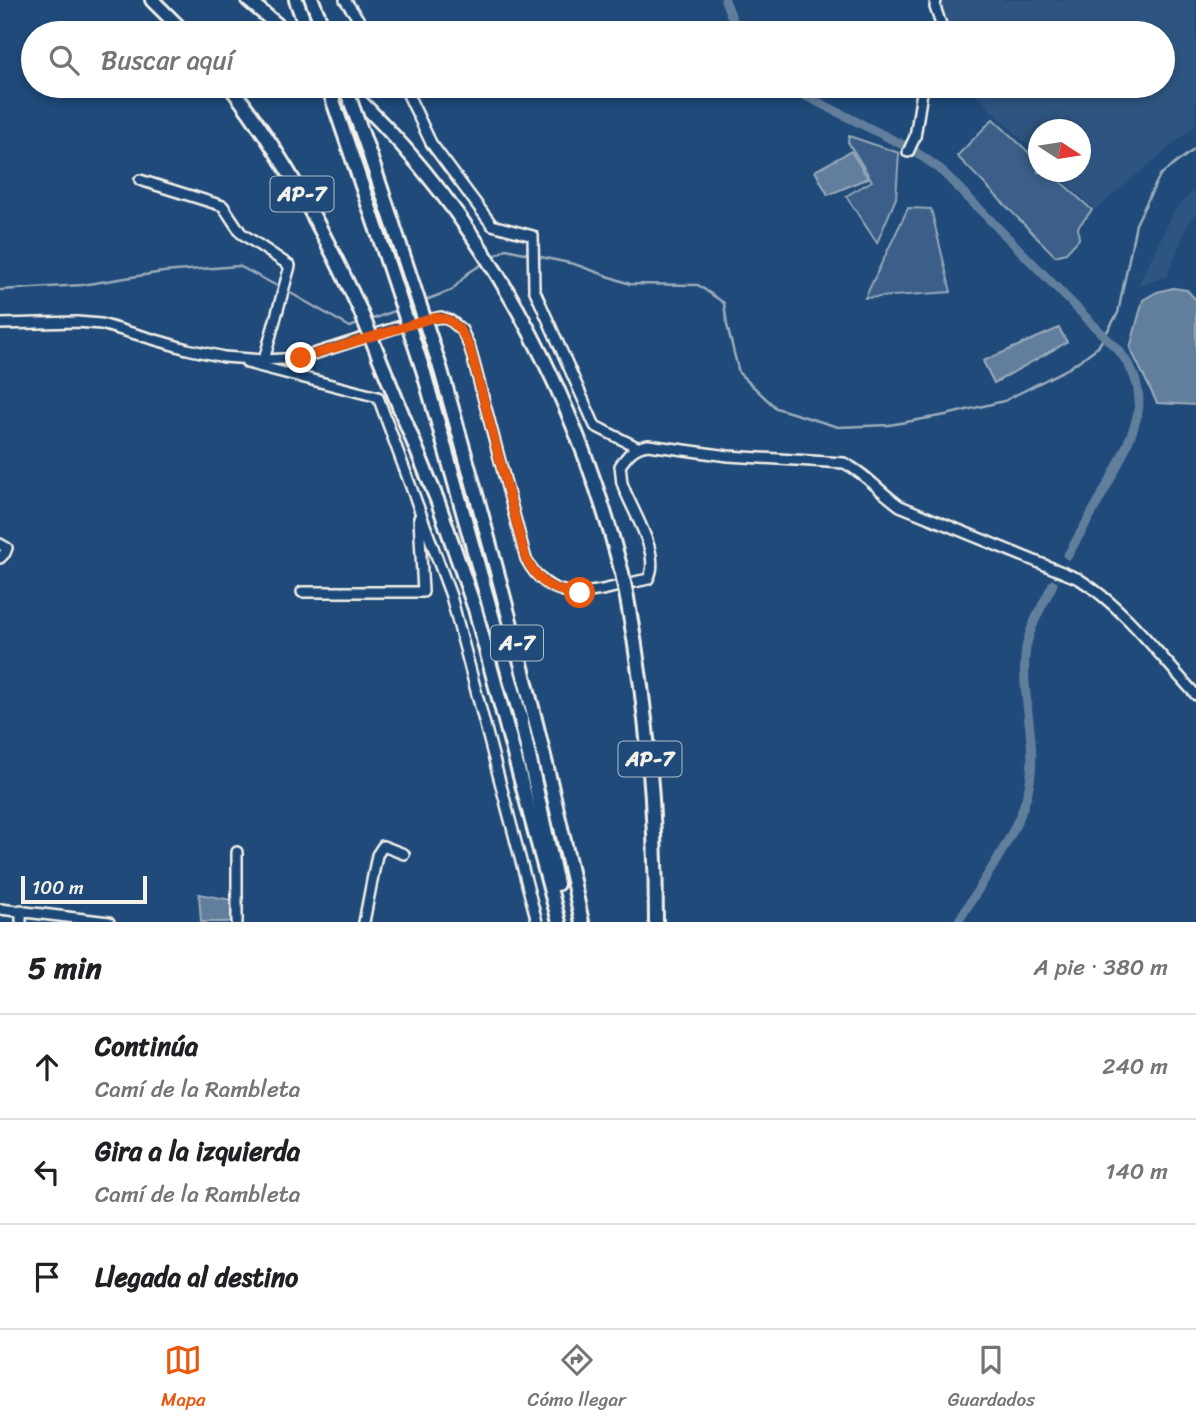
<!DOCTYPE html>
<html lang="es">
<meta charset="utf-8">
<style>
body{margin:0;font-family:Sriracha,sans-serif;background:#f2f2f2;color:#202124}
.compass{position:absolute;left:1028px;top:119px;width:63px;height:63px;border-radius:50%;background:#fff;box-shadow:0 4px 10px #0003;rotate:102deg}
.scale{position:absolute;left:21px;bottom:18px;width:126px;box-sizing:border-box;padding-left:7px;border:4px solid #f4f1e8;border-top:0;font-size:19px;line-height:24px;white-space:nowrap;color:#f4f1e8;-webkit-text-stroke:5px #1f4a7a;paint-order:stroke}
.stop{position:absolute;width:21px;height:21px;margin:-16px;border:5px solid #ea580c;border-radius:50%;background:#fff}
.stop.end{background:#ea580c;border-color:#fff;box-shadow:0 2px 7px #0008}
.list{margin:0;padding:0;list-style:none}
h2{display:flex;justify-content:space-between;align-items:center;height:91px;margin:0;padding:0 28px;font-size:30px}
h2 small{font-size:23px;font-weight:400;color:#757577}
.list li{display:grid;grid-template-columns:46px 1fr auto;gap:21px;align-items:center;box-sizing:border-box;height:105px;padding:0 28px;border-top:2px solid #e0e0e0}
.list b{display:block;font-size:26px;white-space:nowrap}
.list p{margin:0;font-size:23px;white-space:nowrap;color:#757577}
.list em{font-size:23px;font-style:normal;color:#757577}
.icon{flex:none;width:38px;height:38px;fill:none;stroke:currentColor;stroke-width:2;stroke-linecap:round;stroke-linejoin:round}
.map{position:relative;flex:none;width:1196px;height:922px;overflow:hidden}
.search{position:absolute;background:#fff;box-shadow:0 4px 10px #0003;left:21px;right:21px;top:21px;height:77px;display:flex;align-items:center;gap:18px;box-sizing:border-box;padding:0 24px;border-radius:38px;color:#757577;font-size:26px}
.sheet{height:406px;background:#fff}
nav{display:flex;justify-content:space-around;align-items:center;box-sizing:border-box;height:98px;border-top:2px solid #e0e0e0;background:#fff;font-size:19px;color:#757577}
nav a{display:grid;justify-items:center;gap:4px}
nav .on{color:#ea580c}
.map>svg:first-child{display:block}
</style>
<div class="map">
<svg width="1196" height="922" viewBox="0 0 1196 922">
<rect width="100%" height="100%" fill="#1f4a7a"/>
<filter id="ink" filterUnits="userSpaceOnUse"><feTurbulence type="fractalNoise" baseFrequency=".0143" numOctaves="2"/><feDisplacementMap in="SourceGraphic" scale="14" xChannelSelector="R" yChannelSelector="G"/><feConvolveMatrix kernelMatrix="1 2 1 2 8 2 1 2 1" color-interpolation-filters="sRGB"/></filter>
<g filter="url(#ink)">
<g fill="#2d5581">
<path d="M934,0H1196V125L1095,210L1055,172H1080V130H1038V155L968,88L952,86H1163V33H930Z"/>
<path d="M1196,188V216L1190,219L1167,277L1138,285L1175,209Z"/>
</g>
<g fill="#3a5f88" stroke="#97a8b8" stroke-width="2">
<path d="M993,119L1038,161V172H1050L1092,210L1078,227L1079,239L1066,253L1055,256L957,156Z"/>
<path d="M849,136L899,153L896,198L877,243L846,196L872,181L848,142Z"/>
<path d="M908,208L931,209L951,292L865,298Z"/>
</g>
<g fill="#627e9d" stroke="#9cacbb" stroke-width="2">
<path d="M851,151L868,178L828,195L815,171Z"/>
<path d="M1173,288L1187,290L1196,300V405L1157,403L1130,348L1143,300L1157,292Z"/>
<path d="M1059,328L1067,342L994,383L983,361Z"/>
<path d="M199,894L232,900V922H201Z"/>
</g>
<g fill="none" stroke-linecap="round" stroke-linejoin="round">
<g stroke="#9cacbb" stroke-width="2.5">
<path d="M536,256L574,264L630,284L698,285L724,303L727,325L739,373L776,408L838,427L889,425L946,415L1004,401L1069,368L1098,347L1118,313L1136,224L1160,175L1196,148"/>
<path d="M490,259L506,249L529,254"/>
<path d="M0,290L82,285L163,272L239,266L281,288"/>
<path d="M287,291L350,327L361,323"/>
<path d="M423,301L452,290L468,273L484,263"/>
<path d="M370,320L400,309"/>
</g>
<g stroke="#627e9d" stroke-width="9">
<path d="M725,0L738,33"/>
<path d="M786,86L913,150L940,169L1120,352C1131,367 1139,382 1139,402C1139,438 1087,520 1068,555"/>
<path d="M958,922C980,885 1019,832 1028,791C1040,744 1019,696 1026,648C1030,625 1043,605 1053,584"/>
</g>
<g stroke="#f4f1e8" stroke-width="14">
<g id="minor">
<path d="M345,0L368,33"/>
<path d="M936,0L935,7L944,33"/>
<path d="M404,86L431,143L492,225L533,236L534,289L595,426L637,447"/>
<path d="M908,152L915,137L923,86"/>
<path d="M140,180L223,206L241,233L290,266L264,360"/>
<path d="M0,324L77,322L101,324L187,349L224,357L264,360L301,358L401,326L441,317L451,321L462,330L470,348L526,559C554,612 601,589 648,579C663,555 629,506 622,483C621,477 621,471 620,466C628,454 634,447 648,445L728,456L844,463C865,473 880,492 900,506L1079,579C1124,607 1160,656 1196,695"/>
<path d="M247,363L378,397L451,596L537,922"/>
<path d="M0,544L7,548L5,553L0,558"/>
<path d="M302,592H423L419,518"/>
<path d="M0,909L109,922"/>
<path d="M21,910V922"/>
<path d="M237,922V852"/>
<path d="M364,922L377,855L383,846L404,854"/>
</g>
</g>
<g stroke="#f4f1e8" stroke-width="18">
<g id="highway">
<path d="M152,0L185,33"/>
<path d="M248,0L287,33"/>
<path d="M296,0L308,33"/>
<path d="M312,0L325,33"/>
<path d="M230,86C284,156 323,230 360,310"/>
<path d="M328,86L378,233"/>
<path d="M344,86C484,215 574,390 622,573"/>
<path d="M367,147L393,224"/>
<path d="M379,357L438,502L475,609L559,922"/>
<path d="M440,367C493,550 542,735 582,922"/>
<path d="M424,373L520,715L557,884"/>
<path d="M627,598C647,705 656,813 656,922"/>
</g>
</g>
<use href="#minor" stroke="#1f4a7a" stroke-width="9"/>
<use href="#highway" stroke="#1f4a7a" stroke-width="12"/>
<g stroke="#f4f1e8" stroke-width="18" stroke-linecap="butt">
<g id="highway-bridge">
<path d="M345,86L367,147"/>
<path d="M393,224L440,367"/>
<path d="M378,233L424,373"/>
<path d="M360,310L379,357"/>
<path d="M622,573L627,598"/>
</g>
</g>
<use href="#highway-bridge" stroke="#1f4a7a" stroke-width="12"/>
</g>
</g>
<g fill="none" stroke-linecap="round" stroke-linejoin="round" filter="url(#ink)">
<path stroke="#ea580c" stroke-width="9" d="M301,358L433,318C454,316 462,331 470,348L526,559C539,583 552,592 580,593"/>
</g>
<g text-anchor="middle" stroke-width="5" stroke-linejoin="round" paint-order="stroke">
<g fill="#1f4a7a" stroke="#b4bfc7" stroke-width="2">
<rect x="270.5" y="176.5" width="63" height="35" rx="5"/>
<rect x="491" y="625.5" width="52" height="35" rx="5"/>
<rect x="618.5" y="741.5" width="63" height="35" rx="5"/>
</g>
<g font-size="21" font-weight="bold" fill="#f4f1e8">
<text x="302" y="201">AP-7</text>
<text x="517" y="650">A-7</text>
<text x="650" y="766">AP-7</text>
</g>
</g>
</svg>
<svg class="compass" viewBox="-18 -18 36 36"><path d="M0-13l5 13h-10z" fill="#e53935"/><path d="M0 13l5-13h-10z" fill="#757577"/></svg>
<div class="scale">100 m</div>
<div class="stop" style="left:580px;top:593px"></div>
<div class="stop end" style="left:301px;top:358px"></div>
<div class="search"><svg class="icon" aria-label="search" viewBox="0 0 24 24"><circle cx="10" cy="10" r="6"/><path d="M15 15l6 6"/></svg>Buscar aquí</div>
</div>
<section class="sheet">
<h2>5 min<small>A pie · 380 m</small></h2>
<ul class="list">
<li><svg class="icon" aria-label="ahead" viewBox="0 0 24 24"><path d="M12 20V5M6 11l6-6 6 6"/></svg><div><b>Continúa</b><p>Camí de la Rambleta</p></div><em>240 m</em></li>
<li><svg class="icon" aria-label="left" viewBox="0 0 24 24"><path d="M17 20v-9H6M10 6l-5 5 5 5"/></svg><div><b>Gira a la izquierda</b><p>Camí de la Rambleta</p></div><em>140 m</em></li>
<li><svg class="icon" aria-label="arrive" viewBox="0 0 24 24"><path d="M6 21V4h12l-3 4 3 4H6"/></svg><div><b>Llegada al destino</b></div></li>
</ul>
</section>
<nav>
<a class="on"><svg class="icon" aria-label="map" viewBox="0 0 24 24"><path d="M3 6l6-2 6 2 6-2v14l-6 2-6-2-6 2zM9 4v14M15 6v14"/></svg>Mapa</a>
<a><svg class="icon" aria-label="directions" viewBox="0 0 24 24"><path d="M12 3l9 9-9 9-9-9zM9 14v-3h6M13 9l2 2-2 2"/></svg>Cómo llegar</a>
<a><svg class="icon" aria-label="saved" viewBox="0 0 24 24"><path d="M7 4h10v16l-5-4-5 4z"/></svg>Guardados</a>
</nav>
